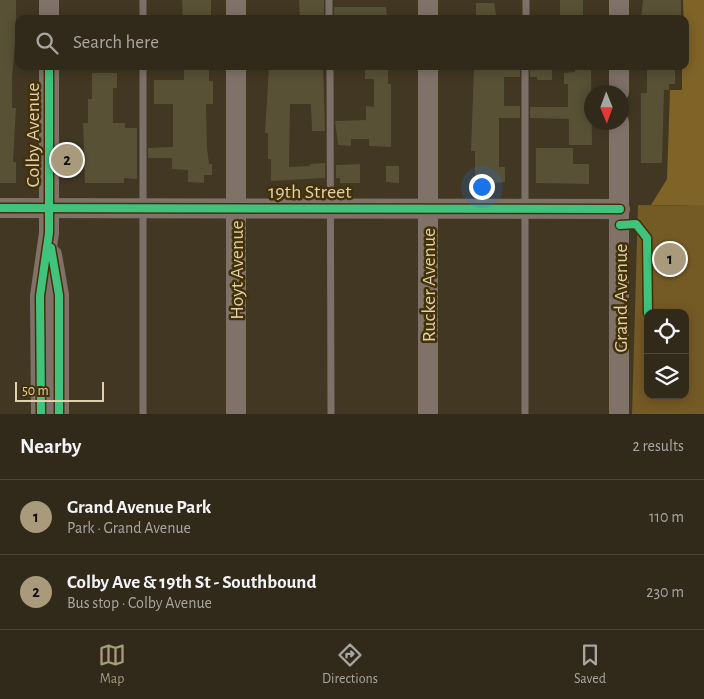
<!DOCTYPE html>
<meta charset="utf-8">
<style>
body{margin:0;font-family:"Alegreya Sans",sans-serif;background:#393123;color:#f1f3f6}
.controls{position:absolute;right:15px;bottom:15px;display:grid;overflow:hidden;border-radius:10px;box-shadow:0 2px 12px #0003}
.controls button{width:45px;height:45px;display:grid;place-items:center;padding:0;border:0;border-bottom:1px solid #4c4539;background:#31291a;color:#f1f3f6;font:25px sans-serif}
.compass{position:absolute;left:584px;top:85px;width:45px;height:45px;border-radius:50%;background:#31291a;box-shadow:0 2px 12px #0003;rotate:179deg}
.scale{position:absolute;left:15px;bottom:12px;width:89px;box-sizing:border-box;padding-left:5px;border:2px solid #e1cfad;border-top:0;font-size:14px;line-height:18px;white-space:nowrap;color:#e1cfad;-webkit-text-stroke:4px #433109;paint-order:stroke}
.you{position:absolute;left:481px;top:186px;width:18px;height:18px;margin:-12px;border:4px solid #fff;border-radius:50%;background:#1a73e8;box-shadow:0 0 0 8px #1a73e833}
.badge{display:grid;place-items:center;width:32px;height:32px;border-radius:50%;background:#a99a7c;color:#111;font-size:16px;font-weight:700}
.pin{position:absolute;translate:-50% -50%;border:2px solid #fff;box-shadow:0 1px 5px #0006}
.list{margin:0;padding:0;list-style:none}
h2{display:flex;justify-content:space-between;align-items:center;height:65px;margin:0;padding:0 20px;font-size:21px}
h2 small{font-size:16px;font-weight:400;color:#a8a6a2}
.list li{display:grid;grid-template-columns:32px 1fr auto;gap:15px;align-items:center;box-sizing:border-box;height:75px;padding:0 20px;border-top:1px solid #4c4539}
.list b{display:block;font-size:19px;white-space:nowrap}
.list p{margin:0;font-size:16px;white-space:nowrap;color:#a8a6a2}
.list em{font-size:16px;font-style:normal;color:#a8a6a2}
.icon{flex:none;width:28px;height:28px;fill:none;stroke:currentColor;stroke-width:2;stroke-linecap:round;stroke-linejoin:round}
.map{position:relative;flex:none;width:704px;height:414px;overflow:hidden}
.search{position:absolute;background:#31291a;box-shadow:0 2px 12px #0003;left:15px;right:15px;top:15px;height:55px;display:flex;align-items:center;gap:12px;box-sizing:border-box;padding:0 18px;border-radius:10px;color:#a8a6a2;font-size:19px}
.sheet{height:215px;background:#31291a}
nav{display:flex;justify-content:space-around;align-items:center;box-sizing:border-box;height:70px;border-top:1px solid #4c4539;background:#31291a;font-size:14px;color:#a8a6a2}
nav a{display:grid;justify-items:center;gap:2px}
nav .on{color:#a99a7c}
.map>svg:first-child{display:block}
</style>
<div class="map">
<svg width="704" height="414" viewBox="0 0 704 414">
<rect width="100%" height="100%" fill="#413722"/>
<path fill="#745a25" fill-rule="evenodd" d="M638,205L704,206V414H632ZM648,313H685V395H648Z"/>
<path fill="#7f6327" d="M683,0H704V206L651,205L667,179L670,90H682V66H685Z"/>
<g fill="#585136">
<path d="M0,0H16V27H19V42H15L12,78V108H16L13,162H16V183H0Z"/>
<path d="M182,0H211V19H183Z"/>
<path d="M299,0H324V19H300Z"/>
<rect x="560" y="0" width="23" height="19"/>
<path d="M643,0H681V19H641Z"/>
<path d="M476,3H494L497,19H476Z"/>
<path d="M334,7H386L387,19H334Z"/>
<path d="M184,66H209V81H213V104H206L207,148L209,164H212V175H204V183L188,182V170L172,169V158H148V148L173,147V104H154V80H184Z"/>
<path d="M269,66H323L325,131H312L311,104H290L289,167L310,166V164L325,163V178L271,181V159H268V133H265Z"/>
<path d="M365,66H388V84H391V147L369,146V139H351V146L338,145L335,121L366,120V106L374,107V79H365Z"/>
<path d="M474,66H520V77H504V106H520V118H499V167H505V182L482,184V181L475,182V151H471Z"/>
<path d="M647,66H675V84H669V90H664L662,163H641V93H647Z"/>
<path d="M552,67V80H537V77H530V68Z"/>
<path d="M575,68H591L592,145H569V119L530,118V107H568V84H564V73L575,72Z"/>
<path d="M92,73H117V88H113V123H125V128H137V179L124,178V183H85L83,123H88V99H92Z"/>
<path d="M536,148H573V164H589V184L536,183Z"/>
<path d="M360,164V183H340V178H336V165Z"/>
<path d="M386,166H399V183L386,182Z"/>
</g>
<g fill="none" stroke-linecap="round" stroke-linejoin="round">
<g stroke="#7d7069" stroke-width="7">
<path d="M143,0V19"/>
<path d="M329,0V19"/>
<path d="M526,19V0"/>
<path d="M143,66V414"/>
<path d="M330,66L331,414"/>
<path d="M525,66V414"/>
</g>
<g stroke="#807269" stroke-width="20">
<path d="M49,0V19"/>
<path d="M236,0V19"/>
<path d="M619,0V19"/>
<path d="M428,19V0"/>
<path d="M428,66V414"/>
<path d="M619,66V92"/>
<path d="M619,122V414"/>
<path d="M0,208L620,209"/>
<path d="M52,255L59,295V414"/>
<path d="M41,414L40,296L49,233V66"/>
<path d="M236,414V66"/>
</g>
<g stroke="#433109" stroke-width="11">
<g id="cycleway">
<path d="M0,208L620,209"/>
<path d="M620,225L636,224L647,238L648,313"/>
<path d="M51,248L59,295V414"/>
<path d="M41,414L40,296L49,233V66"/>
</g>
</g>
<use href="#cycleway" stroke="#40c37c" stroke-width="8"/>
</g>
<g text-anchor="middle" stroke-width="5" stroke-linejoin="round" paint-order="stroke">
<g font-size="20" fill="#e1cfad" stroke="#433109">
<text transform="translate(32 135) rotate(-90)" y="7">Colby Avenue</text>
<text x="310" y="198">19th Street</text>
<text transform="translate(236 270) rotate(-90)" y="7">Hoyt Avenue</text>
<text transform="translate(428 285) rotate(-90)" y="7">Rucker Avenue</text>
<text transform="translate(620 298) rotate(-90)" y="7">Grand Avenue</text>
</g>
</g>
</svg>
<div class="controls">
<button><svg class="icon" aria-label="locate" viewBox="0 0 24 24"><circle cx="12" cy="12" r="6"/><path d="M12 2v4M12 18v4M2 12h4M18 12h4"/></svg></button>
<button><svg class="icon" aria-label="layers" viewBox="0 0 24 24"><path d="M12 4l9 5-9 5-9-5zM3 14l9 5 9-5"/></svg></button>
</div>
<svg class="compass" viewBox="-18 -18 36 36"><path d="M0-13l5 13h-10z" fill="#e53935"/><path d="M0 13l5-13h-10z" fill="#a8a6a2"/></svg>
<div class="scale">50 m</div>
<div class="you"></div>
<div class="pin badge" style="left:670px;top:259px">1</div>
<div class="pin badge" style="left:67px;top:160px">2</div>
<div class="search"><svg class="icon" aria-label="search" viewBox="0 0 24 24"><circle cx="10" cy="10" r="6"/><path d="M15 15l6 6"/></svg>Search here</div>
</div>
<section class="sheet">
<h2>Nearby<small>2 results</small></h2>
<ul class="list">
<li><span class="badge">1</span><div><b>Grand Avenue Park</b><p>Park · Grand Avenue</p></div><em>110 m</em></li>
<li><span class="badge">2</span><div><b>Colby Ave &amp; 19th St - Southbound</b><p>Bus stop · Colby Avenue</p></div><em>230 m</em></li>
</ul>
</section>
<nav>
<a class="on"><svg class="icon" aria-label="map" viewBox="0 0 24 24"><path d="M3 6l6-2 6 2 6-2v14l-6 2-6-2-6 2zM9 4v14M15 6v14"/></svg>Map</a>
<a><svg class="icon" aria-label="directions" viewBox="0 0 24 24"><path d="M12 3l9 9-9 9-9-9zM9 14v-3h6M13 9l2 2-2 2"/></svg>Directions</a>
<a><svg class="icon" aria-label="saved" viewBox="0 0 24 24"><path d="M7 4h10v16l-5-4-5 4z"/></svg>Saved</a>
</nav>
